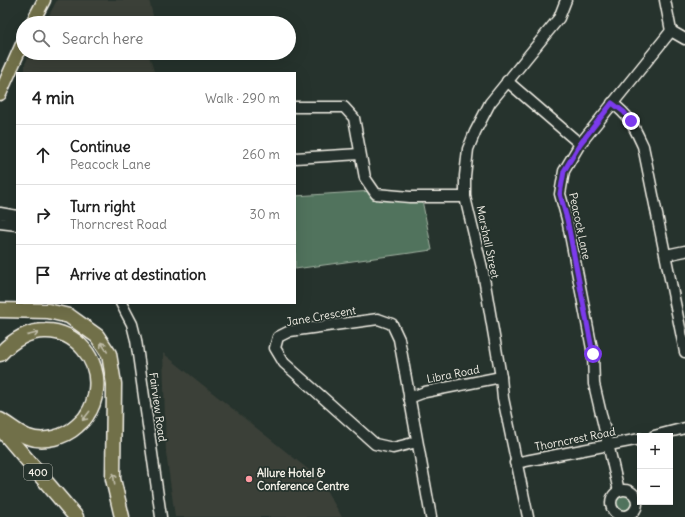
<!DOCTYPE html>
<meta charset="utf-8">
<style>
body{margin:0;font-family:Delius,sans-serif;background:#f6f6f6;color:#222}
.controls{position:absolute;right:12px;bottom:12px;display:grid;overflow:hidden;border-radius:0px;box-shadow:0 4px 16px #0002}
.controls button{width:36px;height:36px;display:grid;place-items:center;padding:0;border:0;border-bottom:1px solid #e0e0e0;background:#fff;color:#222;font:20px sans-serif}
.stop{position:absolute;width:12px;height:12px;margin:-9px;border:3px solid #7c3aed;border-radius:50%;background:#fff}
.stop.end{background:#7c3aed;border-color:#fff;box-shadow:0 1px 4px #0008}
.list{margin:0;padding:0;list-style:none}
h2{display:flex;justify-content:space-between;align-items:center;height:52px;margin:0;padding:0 16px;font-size:17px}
h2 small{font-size:13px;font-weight:400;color:#767676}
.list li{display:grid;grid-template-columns:26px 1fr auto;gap:12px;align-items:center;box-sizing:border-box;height:60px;padding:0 16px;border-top:1px solid #e0e0e0}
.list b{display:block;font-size:15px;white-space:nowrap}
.list p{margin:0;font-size:13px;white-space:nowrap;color:#767676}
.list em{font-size:13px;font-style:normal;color:#767676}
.icon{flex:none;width:22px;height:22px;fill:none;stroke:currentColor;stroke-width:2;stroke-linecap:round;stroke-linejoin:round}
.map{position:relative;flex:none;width:685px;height:517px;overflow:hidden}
.search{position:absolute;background:#fff;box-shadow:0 4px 16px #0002;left:16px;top:16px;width:280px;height:44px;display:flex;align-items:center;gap:10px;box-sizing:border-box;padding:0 14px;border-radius:22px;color:#767676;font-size:15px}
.panel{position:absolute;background:#fff;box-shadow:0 4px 16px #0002;left:16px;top:72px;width:280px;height:232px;border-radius:0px}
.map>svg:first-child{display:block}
</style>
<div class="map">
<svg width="685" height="517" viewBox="0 0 685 517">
<rect width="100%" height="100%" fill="#26332d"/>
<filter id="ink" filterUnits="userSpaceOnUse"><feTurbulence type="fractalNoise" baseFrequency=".025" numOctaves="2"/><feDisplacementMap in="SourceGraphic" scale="8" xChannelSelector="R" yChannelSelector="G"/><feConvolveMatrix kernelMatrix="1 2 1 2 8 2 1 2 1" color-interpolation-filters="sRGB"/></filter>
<g filter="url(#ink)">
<g fill="#3a4038">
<path d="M57,0H149L155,23H45Z"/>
<path d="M30,53H148L154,71L153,73H25V64Z"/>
<path d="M163,353L319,478L342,517H175L166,453Z"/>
</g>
<g fill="#51735d" stroke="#a2b2a2">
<path d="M374,191L422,200L432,250L295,269V196Z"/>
<circle cx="624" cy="503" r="8"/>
</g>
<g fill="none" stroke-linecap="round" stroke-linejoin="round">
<g stroke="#f4f1e8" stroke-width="13">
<g id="minor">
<path d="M665,0L671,31"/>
<path d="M671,31L685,39"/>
<path d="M507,81L580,144"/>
<path d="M612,103C630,116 634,127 643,146L685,352"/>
<path d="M295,107H344L354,118L365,178L376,194L410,197H465"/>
<path d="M295,158L360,154"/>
<path d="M0,213L17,216"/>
<path d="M0,223L17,225"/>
<path d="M666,255L685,251"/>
<path d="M121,303L132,324L136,340L161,517"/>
<path d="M409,398L425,392L501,377"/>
<path d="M654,436L685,428"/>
<path d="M417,442L393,448L375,444L284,363L275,348L278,337L290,331L378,319L392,324L399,339L431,517"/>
<path d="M515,463L640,439"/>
<circle cx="624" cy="503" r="13"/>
<path d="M619,491L594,384L593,354L567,219L560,194L564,171L580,144L671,31"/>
<path d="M528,517L503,398L501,377L483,272L465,197V176L468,149L475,132L490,103L559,18L566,0"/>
</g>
</g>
<g stroke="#f4f1e8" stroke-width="15">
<g id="major">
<path d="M32,23L44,0"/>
<path d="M0,94L23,42"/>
</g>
</g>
<g stroke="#f4f1e8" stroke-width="17">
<g id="highway">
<path d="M0,310L48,311L69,316L97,336L109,354L114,384L113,479L122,517"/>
<path d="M0,354C12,341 27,331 45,331C76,330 100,360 96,390C95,398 92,408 87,415C85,419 80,423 77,426C65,437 44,443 28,437C19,434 9,425 0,420"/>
<path d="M0,428L76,517"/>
</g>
</g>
<use href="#minor" stroke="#26332d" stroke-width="10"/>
<use href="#major" stroke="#71704a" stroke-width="12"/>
<use href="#highway" stroke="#71704a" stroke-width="14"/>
</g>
<defs><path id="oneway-shaft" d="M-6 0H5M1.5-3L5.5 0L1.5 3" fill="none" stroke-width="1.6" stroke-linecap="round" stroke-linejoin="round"/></defs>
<g stroke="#c0bda9">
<use href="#oneway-shaft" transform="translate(33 334) rotate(-14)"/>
<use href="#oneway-shaft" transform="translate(104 347) rotate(-123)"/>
<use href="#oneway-shaft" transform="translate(86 416) rotate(128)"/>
<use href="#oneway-shaft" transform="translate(114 479) rotate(-97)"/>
</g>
</g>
<g fill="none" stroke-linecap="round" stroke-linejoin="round" filter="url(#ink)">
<path stroke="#7c3aed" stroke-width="5" d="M593,354L567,219L560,194L564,171L580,144L612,103L624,112L631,121"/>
</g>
<circle fill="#ff9aa2" stroke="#26332d" stroke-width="1.5" cx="249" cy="479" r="4"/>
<g text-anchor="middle" stroke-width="3.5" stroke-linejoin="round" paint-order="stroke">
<rect fill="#26332d" stroke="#b6b8b0" stroke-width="1" x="24" y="464" width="28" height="16" rx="3"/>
<g font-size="10" font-weight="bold" fill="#f4f1e8">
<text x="38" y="476">400</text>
</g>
<g font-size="11" fill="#f4f1e8" stroke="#26332d">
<text transform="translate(580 226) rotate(78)" y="4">Peacock Lane</text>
<text transform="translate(488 242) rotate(78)" y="4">Marshall Street</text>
<text transform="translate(321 316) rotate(-10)" y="4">Jane Crescent</text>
<text transform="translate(453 374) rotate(-11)" y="4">Libra Road</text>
<text transform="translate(158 407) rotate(82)" y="4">Fairview Road</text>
<text transform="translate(575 439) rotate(-11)" y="4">Thorncrest Road</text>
</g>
<g font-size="11" font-weight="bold" fill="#f4f1e8" stroke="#26332d" text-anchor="start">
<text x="257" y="477">Allure Hotel &amp;<tspan x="257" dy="13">Conference Centre</tspan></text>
</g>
</g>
</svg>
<div class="controls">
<button>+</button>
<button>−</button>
</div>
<div class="stop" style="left:593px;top:354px"></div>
<div class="stop end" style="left:631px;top:121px"></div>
<div class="search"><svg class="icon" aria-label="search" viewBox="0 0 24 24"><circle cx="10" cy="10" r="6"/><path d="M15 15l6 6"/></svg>Search here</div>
<section class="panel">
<h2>4 min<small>Walk · 290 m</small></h2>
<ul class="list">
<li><svg class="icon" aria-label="ahead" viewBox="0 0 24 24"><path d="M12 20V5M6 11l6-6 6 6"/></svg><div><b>Continue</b><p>Peacock Lane</p></div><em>260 m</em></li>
<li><svg class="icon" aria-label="right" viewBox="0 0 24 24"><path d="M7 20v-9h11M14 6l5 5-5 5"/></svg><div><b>Turn right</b><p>Thorncrest Road</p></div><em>30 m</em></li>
<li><svg class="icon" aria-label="arrive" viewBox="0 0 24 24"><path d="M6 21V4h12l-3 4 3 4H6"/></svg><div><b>Arrive at destination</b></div></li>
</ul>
</section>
</div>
